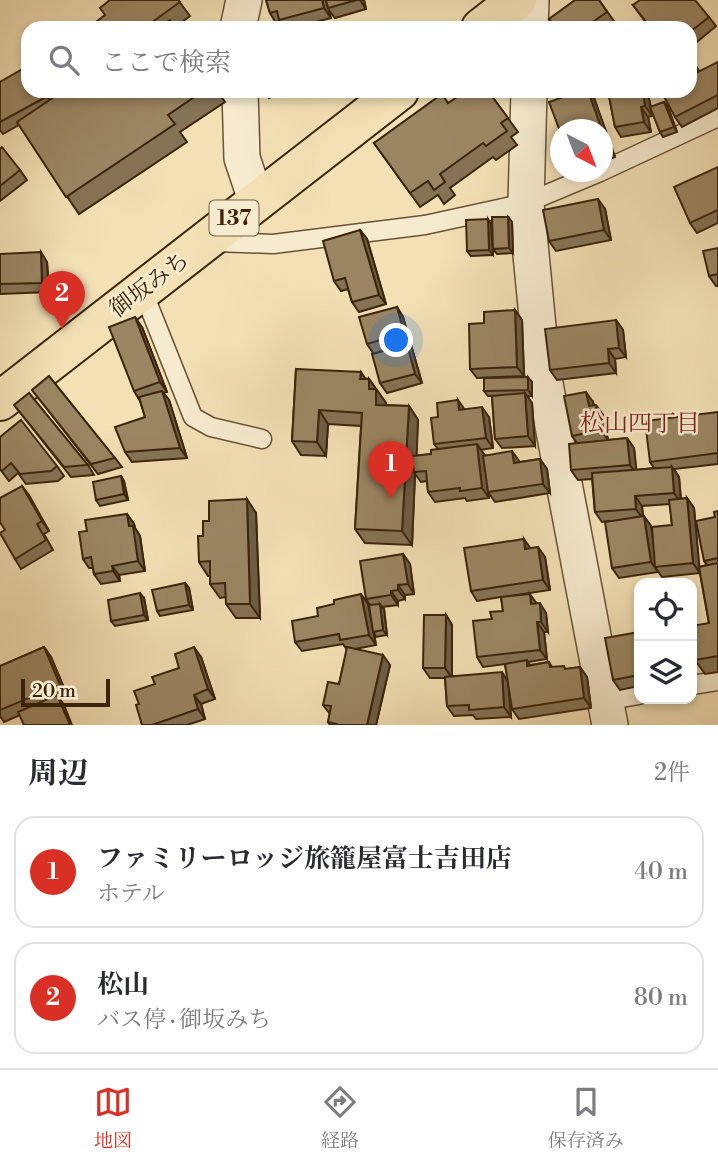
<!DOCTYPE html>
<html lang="ja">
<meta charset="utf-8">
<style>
body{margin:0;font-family:"Libre Bodoni","Noto Serif JP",serif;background:#f2f2f3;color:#2b2b33}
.controls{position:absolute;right:21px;bottom:21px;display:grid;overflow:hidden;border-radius:14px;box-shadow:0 4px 10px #0003}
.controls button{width:63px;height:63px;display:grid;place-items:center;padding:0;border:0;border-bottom:2px solid #e1e1e2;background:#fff;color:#2b2b33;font:35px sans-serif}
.compass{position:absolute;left:550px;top:119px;width:63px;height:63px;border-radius:50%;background:#fff;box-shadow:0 4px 10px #0003;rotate:138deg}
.scale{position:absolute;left:21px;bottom:18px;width:89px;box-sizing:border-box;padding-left:7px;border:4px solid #3b240b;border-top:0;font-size:19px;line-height:24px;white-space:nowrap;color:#3b240b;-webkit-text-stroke:5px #f7ebcf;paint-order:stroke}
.you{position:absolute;left:397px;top:341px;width:24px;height:24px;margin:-18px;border:5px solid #fff;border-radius:50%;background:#1a73e8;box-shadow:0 0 0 10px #1a73e833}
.badge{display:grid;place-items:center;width:46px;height:46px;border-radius:50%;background:#d93025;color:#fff;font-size:23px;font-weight:700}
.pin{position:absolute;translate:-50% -58px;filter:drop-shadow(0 2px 4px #0008)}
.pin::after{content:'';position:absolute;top:37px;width:24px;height:21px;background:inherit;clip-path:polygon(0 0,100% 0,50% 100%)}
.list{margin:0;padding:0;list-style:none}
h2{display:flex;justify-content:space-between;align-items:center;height:91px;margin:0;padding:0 28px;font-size:30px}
h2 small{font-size:23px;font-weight:400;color:#7c7c81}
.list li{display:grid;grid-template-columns:46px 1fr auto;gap:21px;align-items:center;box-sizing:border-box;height:112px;margin:0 14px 14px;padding:0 14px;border:2px solid #e1e1e2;border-radius:21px}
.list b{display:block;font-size:26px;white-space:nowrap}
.list p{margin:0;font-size:23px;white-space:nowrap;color:#7c7c81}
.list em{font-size:23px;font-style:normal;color:#7c7c81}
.icon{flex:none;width:38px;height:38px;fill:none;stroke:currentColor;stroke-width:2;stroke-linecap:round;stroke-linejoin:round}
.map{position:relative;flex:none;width:718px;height:725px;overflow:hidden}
.search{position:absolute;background:#fff;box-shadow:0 4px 10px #0003;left:21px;right:21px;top:21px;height:77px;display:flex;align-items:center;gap:18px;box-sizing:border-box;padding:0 24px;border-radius:21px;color:#7c7c81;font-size:26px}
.sheet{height:343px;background:#fff}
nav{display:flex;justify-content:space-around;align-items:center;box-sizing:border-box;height:98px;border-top:2px solid #e1e1e2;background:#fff;font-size:19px;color:#7c7c81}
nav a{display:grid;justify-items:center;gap:4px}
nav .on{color:#d93025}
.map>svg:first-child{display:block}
</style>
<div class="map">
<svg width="718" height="725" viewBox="0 0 718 725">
<rect width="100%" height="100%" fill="#f3e0b5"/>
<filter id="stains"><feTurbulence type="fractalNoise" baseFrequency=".00286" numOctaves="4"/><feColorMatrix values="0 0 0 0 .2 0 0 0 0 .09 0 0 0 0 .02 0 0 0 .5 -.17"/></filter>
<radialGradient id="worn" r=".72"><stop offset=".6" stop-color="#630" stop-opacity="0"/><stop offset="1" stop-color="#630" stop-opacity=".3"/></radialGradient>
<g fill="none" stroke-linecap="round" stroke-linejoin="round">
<g stroke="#695336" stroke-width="21">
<g id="lane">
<path d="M602,171L718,117"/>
<path d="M215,242L273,244L425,225L526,203L600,172"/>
<path d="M142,289L193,417L211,427L262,439"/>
<path d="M692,685L718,681"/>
<path d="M604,701L639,695"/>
</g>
</g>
<g stroke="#695336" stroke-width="38">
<g id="street">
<path d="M238,28L244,0"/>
<path d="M530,28L531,0"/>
<path d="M240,91L242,158L256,200"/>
<path d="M529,91L526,203L542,368L610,725"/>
</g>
</g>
<g stroke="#3b240b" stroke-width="42">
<g id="highway">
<path d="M481,28L517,0"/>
<path d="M0,401L399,91"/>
</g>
</g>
<use href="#lane" stroke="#f7ebcf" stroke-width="18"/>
<use href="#street" stroke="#f7ebcf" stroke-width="35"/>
<use href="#highway" stroke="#f3e0b5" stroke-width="38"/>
</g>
<g fill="#857355" stroke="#3b240b" stroke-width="2" fill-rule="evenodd">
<path d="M178,0L190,16L175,27V28H88Z"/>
<path d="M266,0H364L366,9L335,18L328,9L331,18L291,28H285L280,22L276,23L270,13Z"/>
<path d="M599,0L614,21L605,28H555Z"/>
<path d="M633,5L709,17L716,26L691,47L690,28H650Z"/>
<path d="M718,62V108L682,127L675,117L694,63L700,72Z"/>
<path d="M0,82L45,91L49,100L63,91H217L225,102L180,132L187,142L79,214L19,125L3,134L0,130Z"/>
<path d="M264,91H285L269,98Z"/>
<path d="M488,91L518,132L511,137L517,145L496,160L493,157L450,188L455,195L444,204L438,195L420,207L374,143L448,103Z"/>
<path d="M580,91H589L594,98L615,157L603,162V130Z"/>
<path d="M608,91H647L651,107L664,102L668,107L677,132L663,137L660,132L651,108L652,116L648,117L651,132L621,137L615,127Z"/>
<path d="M0,149L20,170L27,180L0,201Z"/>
<path d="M718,167V223L697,233L690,223Z"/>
<path d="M605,209L611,240L556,251L549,241Z"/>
<path d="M508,217L512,222L513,253L497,254L493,249Z"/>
<path d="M491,224L493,255L471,256L467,251Z"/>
<path d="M360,230L367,239L386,304L359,312L352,302L348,289L341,291L334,281Z"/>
<path d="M718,248V286H716L709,276Z"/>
<path d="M0,254L47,262L49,292L0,294Z"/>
<path d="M397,307L403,317L422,383L387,393L380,383L373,353L367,344Z"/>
<path d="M515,310L522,320L524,376L477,378L470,369L484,323Z"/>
<path d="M616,320L623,330L626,357L615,359L616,373L557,380L550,370Z"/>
<path d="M142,327L167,392L163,393L169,400L187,458L132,462L125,452L145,417L140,401L134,391Z"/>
<path d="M296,369L369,379L386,403V405L409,406L418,420L416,456L431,454L438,449L434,444L438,417L464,409L489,417L493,448L480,450L484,455L519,461L520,462L540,459L547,469L550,493L495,502L488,492L489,498L467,501L465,498L435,502L428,492L427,481L421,482L415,474L412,545L365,543L355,529L361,426L328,424L326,456L301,455L292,441Z"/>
<path d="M532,382V396H527L532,403L535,446L502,448L495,439L492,396H488L484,391Z"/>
<path d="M32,390L115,458L122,467L98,474Z"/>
<path d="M593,402L594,405L603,415L608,440L627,438L634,448L636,470L654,468L650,462L718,413V464L674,469L679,477L681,499L687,498L694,508L699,567L707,565L704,561L715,517L718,511V672L705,674L695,660L709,623L700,573L662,577L657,570L658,572L619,578L612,568L609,521L602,522L595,512L592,479L578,480L571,470L577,443L572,436ZM670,504L672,525L653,539L651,526L643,516L642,506Z"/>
<path d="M14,405L88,465L94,475L71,477Z"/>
<path d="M0,437L57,466L64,476L58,481L26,484L18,473L9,481L0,469Z"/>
<path d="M121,476L124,481L128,500L100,506L96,500Z"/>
<path d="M22,486L49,531L44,534L53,550L21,569L15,559L5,530Z"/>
<path d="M256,513L260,618H236L226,604V597L220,598L210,584V576H208L199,562L203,536L209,521Z"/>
<path d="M127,514L134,524L135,528L140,536L145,571L119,575L120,581L101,584L94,574L93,568H89L83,559L87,531Z"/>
<path d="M530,548L545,557L550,590L503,597L537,603L546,613L548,632H544L547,659L528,662L530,665L549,662L552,667L567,669L580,667L587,677L591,708L519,719L512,709L509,691L511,717L476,719L473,715L454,716L447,706L445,678H430L423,668L446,615L452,625V676L508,681L505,664L483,667L477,657L492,619L503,611L501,597L477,601L471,591Z"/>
<path d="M403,554L410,564L414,594L405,595V599L398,601V605L382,607L384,609L387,635L376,637L374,633L376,645L355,649L390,665L376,725H330L328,722L330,714L323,705L339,684L347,650L343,644L302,651L295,642L318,616L368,604L371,617L370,605L366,599Z"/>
<path d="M185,583L189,588L193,610L160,616L157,611Z"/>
<path d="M144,598L148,620L115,626L111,621Z"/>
<path d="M639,632V686L620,690L613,680Z"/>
<path d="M44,647L51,657L67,695L59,698L64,705L20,715L4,722L0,716V666Z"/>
<path d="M201,657L215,699L201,704L205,719L187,725H142L139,704L155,684L179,668Z"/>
</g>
<g fill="#6c5e45" stroke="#3b240b" stroke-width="2">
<path d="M322,0H326L331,18L324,8Z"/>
<path d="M360,0H364L366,9Z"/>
<path d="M588,91L594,98L615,157L608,147Z"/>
<path d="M643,91H647L648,93L652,116L645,106Z"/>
<path d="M664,102L668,107L677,132L674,127Z"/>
<path d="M641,107L648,117L651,132L644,122Z"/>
<path d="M598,199L605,209L611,240L604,230Z"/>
<path d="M508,217L512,222L513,253L509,248Z"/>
<path d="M488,219L491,224L493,255L489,250Z"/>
<path d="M360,230L367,239L386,304L379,295Z"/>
<path d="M41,252L47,262L49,292L42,283Z"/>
<path d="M397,307L403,317L422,383L415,374Z"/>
<path d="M515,310L522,320L524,376L517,367Z"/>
<path d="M135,317L142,327L167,392L160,382Z"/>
<path d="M616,320L623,330L626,357L619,348Z"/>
<path d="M608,349L615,359L616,373L609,363Z"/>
<path d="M361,372L369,384V379L386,403L385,419L360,379Z"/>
<path d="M528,377L532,382V396L528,390Z"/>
<path d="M162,391L169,400L187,458L180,448Z"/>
<path d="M586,392L593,402L596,416L589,406Z"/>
<path d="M525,393L532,403L535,446L528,436Z"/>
<path d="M458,400L465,410H459Z"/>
<path d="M596,405L603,415L608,440L601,430Z"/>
<path d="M409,406L418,420L416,472H414L415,474L412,545L402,531Z"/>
<path d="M482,407L489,417L493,448L486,438Z"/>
<path d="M319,410L328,424L326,456L317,442Z"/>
<path d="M627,438L634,448L637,475L630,465Z"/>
<path d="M477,444L484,454L489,498L482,488Z"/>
<path d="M512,451L519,461L521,473L514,463Z"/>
<path d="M540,459L547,469L550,493L543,484Z"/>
<path d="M672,467L679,477L681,503L674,493Z"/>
<path d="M121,476L124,481L128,500L124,494Z"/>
<path d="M22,486L29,495L49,531L42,521Z"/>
<path d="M635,496L642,506L643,519L636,509Z"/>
<path d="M687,498L694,508L700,573L693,563Z"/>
<path d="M247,499L256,513L260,618L250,604Z"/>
<path d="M127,514L134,524L135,528L140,536L145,571L138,561L129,526Z"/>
<path d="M644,516L651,526L657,567H655L658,572L651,562Z"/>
<path d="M524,539L531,549H525Z"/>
<path d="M538,547L545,557L550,590L543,580Z"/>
<path d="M403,554L410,564L414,594L408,584Z"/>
<path d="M112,566L119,575L120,581L113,571Z"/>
<path d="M185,583L189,588L193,610L189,605Z"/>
<path d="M398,585L405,595V599L398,590Z"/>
<path d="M391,591L398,601V605L391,595Z"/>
<path d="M140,593L144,598L148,620L144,615Z"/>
<path d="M361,594L368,604L376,645L369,635Z"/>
<path d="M530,594L537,604H531Z"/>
<path d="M540,603L546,613L548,632L541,622Z"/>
<path d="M380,604L384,609L387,635L383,630Z"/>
<path d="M446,615L452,625V678L445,668Z"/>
<path d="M537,622L544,632L547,659L540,650Z"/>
<path d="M44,647L51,657L67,695L60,685Z"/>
<path d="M194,647L201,657L215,699L208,689Z"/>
<path d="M383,655L390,665L376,725H367Z"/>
<path d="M580,667L587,677L591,708L584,698Z"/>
<path d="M502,672L508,682L511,717L504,707Z"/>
<path d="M57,695L64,705L72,725H70Z"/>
<path d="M194,695L201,704L205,719L198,709Z"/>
</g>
<g fill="#9b8663" stroke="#3b240b" stroke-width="2">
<path d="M110,0H178L180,2L144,28H88L105,15L100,8Z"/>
<path d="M266,0H322L324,8L279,20L277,11L270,13Z"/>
<path d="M326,0H357L328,8Z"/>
<path d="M575,0H599L607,12L584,28H556L549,19Z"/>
<path d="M640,0H695L709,17L690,32V28H651L633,5Z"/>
<path d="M170,20L175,28H157Z"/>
<path d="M308,24L309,28H300Z"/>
<path d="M718,62V95L675,117L661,91H690V65L694,63L698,72Z"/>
<path d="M28,66V91H43L46,97L0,122V82Z"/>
<path d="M63,91H203L168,115L175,124L66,197L17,122Z"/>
<path d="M453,91H488L508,118L501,123L507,131L486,146L483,143L440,174L445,182L434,190L428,181L410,193L374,143L442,94L448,103L457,97Z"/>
<path d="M580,91H588L602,130H561V134L549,102Z"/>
<path d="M608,91H643L645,106L641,107L644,122L615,127Z"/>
<path d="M664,102L674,127L660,132L650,107Z"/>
<path d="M603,131L608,147L603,150Z"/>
<path d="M2,147L20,170L0,186V149Z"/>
<path d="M718,167V210L690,223L674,187Z"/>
<path d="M598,199L604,230L549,241L543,210Z"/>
<path d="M492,217H508L509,248L493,249Z"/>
<path d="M488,219L489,250L467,251L466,220Z"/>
<path d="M360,230L379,295L352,302L345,278L334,281L323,241Z"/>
<path d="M718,248V274L709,276L703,251Z"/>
<path d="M41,252L42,283L0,284V254Z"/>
<path d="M397,307L415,374L380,383L372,354L387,350L384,339L367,344L359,317Z"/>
<path d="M515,310L517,367L470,369L469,324L484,323V312Z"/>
<path d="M135,317L160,382L134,391L109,327Z"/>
<path d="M616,320L619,348L608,349L609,363L550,370L545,329Z"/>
<path d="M296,369L361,372L360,379H369V389H376V405L409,406L402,531L355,529L362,413L319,410L317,442L292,441Z"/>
<path d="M49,376L115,458L91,464L32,390Z"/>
<path d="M528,377V390L484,391V378Z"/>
<path d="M162,391L180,448L125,452L115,427L145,417L139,397Z"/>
<path d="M586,392L589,406L596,405L601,430L572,436L564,396Z"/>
<path d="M29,393L88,465L64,467L14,405Z"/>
<path d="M525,393L528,436L495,439L492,396Z"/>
<path d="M458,400L459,410L482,407L486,438L434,444L431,418L438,417L437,403Z"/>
<path d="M718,412V453L650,462L645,421Z"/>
<path d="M21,420L57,466L51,471L20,474L11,463L2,471L0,469V437Z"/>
<path d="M627,438L630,465L571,470L569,444Z"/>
<path d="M477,444L482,488L460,491V488L428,492L426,471L414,472L412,456L431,454V450Z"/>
<path d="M512,451L514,463L540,459L543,484L488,492L483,456Z"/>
<path d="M672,467L674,493L635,496L636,509L595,512L592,473Z"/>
<path d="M121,476L124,494L96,500L93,482Z"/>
<path d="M22,486L42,521L37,524L46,540L15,559L0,533L5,530L0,522V498Z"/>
<path d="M687,498L693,563L655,567L652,527L672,525L669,500Z"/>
<path d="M247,499L250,604H226L225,583L210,584V561L199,562L198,536H203V521H209V501Z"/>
<path d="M718,511V558L704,561L696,521L715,517L714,512Z"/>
<path d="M127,514L129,526H133L138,561L112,566L113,571L94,574L91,557L83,559L79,532L87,531L85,520Z"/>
<path d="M644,516L651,562L612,568L605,522Z"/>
<path d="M524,539L525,549L538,547L543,580L471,591L464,548Z"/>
<path d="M403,554L408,584L398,585V590L391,591V595L366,599L360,561Z"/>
<path d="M718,563V656L695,660L692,640V626L709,623L699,567Z"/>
<path d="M185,583L189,605L157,611L152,590Z"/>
<path d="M140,593L144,615L111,621L108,600Z"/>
<path d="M361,594L369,635L340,640L339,634L295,642L292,621L318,616L317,608L334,604V600Z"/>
<path d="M530,594L531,604L540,603L541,622H537L540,650L477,657L473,621L492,619L490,612L503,611L501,597Z"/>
<path d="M380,604L383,630L373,632L369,605Z"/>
<path d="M424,615H446L445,668H423Z"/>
<path d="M639,632V675L613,680L605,638Z"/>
<path d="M44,647L60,685L0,710V666Z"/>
<path d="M194,647L208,689L194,695L198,709L152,725H142L136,705L139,704L134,691L155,684L152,677L179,668L175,654Z"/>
<path d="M347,647L383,655L367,725H337V724L328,722L331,706L323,705L328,682L339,684Z"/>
<path d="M527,660V666L549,662L550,667L564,666L565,669L580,667L584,698L512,709L505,664Z"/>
<path d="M502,672L504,707L469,710V705L447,706L445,677Z"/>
<path d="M57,695L70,725H24L18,712Z"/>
</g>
<g text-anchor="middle" stroke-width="5" stroke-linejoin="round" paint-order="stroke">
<rect fill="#f7ebcf" stroke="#736046" stroke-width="2" x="209.5" y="200.5" width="49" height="35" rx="5"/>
<g font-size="21" font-weight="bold" fill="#3b240b">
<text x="234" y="225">137</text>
</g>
<g font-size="23" fill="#3b240b" stroke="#f7ebcf">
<text transform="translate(149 284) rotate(-37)" y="8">御坂みち</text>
</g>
<g font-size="24" fill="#7a1f14" stroke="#f7ebcf">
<text x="640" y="431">松山四丁目</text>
</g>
</g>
<rect width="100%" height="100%" filter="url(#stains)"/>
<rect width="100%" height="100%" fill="url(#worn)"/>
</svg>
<div class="controls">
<button><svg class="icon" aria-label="locate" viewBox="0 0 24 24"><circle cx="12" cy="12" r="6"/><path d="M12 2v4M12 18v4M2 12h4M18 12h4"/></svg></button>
<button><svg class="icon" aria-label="layers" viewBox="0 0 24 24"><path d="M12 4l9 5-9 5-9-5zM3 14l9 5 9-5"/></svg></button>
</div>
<svg class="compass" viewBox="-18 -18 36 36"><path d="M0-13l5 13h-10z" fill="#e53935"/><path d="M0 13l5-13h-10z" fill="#7c7c81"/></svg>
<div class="scale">20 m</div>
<div class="you"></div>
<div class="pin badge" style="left:391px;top:499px">1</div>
<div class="pin badge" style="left:62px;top:329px">2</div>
<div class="search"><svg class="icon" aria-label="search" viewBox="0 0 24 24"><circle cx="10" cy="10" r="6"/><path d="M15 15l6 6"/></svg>ここで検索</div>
</div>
<section class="sheet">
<h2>周辺<small>2件</small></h2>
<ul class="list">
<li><span class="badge">1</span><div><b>ファミリーロッジ旅籠屋富士吉田店</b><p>ホテル</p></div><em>40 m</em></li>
<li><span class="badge">2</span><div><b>松山</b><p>バス停 · 御坂みち</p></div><em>80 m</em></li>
</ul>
</section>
<nav>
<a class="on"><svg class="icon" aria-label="map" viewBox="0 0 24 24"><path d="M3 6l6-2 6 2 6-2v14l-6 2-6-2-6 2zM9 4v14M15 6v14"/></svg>地図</a>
<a><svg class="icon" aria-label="directions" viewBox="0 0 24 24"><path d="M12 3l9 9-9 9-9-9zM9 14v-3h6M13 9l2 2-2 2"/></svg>経路</a>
<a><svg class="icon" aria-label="saved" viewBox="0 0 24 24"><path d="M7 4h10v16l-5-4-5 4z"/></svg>保存済み</a>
</nav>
